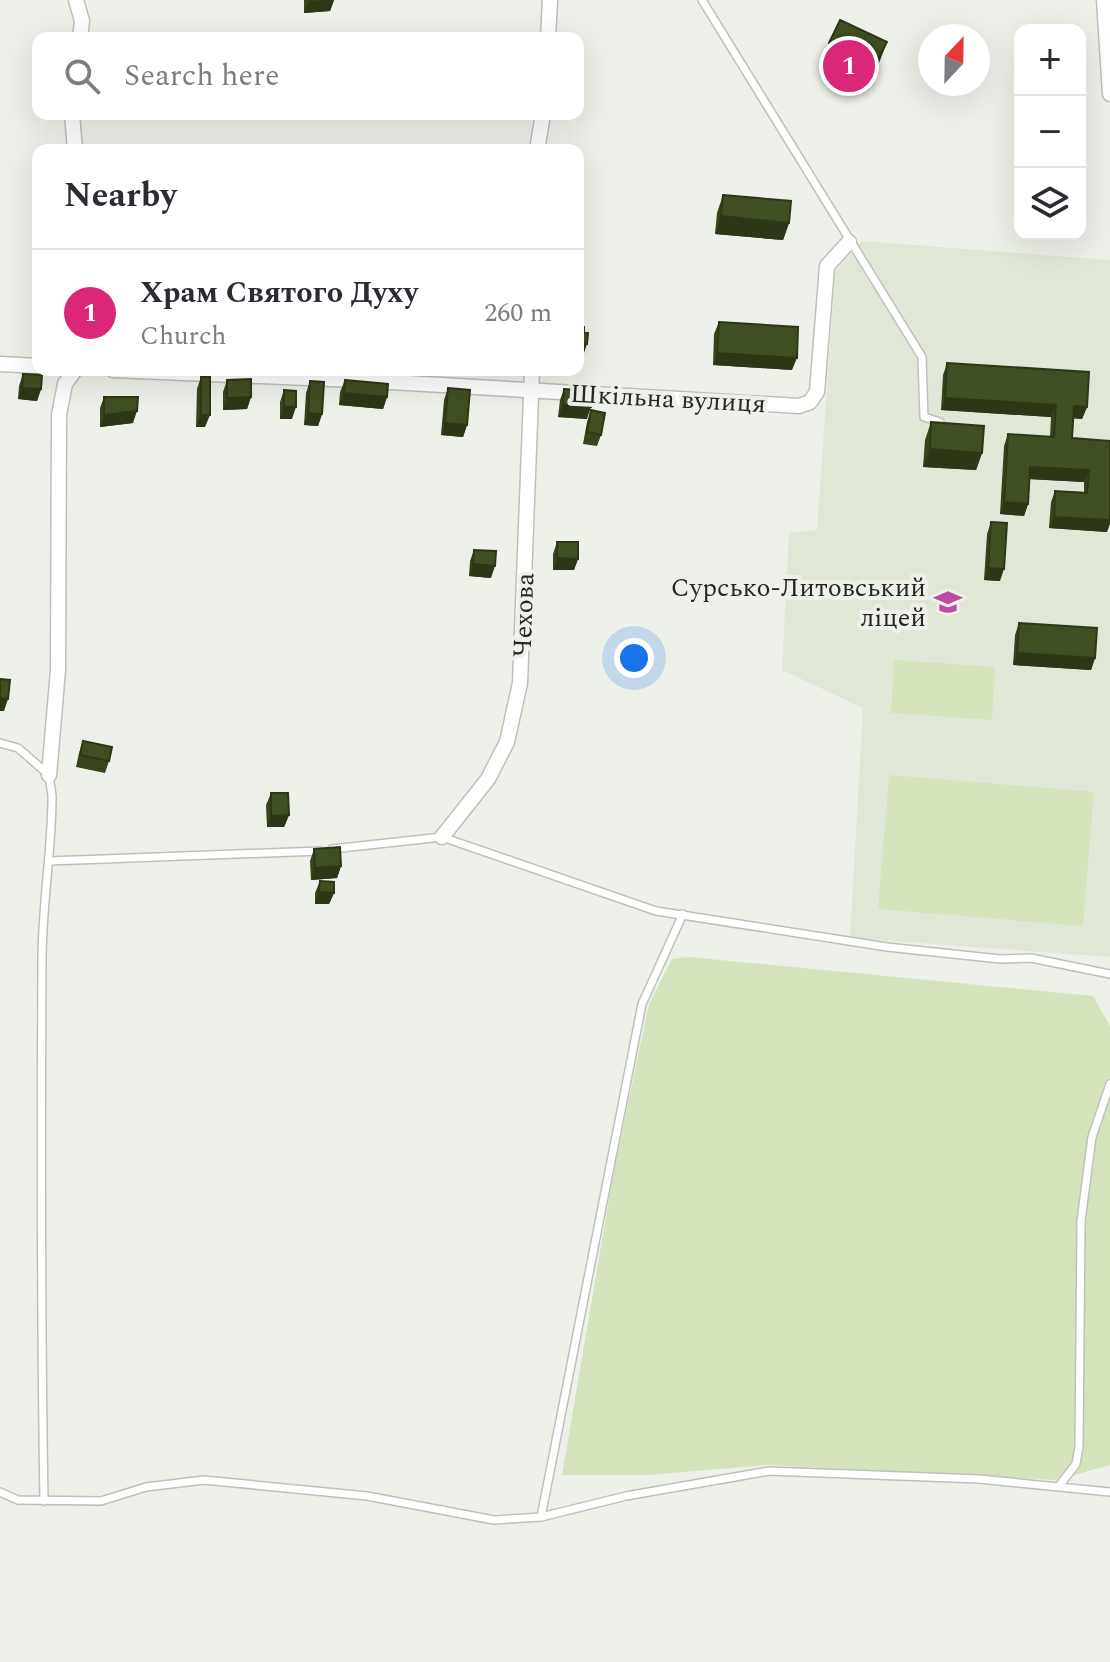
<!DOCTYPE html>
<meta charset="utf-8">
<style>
body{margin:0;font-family:Spectral,serif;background:#f2f2f3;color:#2b2b33}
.controls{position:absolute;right:24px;top:24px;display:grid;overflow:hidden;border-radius:16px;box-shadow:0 8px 32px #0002}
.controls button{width:72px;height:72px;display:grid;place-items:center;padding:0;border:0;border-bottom:2px solid #e1e1e2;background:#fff;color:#2b2b33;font:40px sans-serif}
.compass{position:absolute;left:918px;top:24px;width:72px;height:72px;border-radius:50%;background:#fff;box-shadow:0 8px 32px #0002;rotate:22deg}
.you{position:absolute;left:634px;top:658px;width:28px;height:28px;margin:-20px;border:6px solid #fff;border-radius:50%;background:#1a73e8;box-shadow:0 0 0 12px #1a73e833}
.badge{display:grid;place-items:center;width:52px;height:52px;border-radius:50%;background:#db2777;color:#fff;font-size:26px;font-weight:700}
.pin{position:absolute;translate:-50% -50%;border:4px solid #fff;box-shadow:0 2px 8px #0006}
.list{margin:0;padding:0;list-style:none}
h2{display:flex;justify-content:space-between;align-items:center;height:104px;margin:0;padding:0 32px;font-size:34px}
h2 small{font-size:26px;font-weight:400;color:#7c7c81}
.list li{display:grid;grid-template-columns:52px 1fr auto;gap:24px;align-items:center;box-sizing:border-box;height:128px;padding:0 32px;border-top:2px solid #e1e1e2}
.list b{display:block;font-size:30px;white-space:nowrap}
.list p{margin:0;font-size:26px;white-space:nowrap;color:#7c7c81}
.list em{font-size:26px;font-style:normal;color:#7c7c81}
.icon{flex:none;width:44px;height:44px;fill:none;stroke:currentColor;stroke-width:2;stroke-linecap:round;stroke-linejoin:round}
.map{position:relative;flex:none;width:1110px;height:1662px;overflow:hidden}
.search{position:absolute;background:#fff;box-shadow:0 8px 32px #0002;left:32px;top:32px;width:552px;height:88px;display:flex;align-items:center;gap:20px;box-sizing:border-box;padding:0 28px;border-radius:16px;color:#7c7c81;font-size:30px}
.panel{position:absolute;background:#fff;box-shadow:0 8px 32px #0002;left:32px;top:144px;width:552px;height:232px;border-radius:16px}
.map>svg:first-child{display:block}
</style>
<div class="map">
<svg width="1110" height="1662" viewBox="0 0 1110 1662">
<rect width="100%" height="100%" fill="#eef1e9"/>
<path fill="#e1e7d7" d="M862,241L1110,260V957L850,938L863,708L782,670L789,533L817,530L835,272Z"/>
<g fill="#d5e3bd">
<path d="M894,660L995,667L992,720L891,713Z"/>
<path d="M889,775L1094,792L1083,926L878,909Z"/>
<path d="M689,957L1093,996L1110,1026V1465L1056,1480L768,1465L648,1475H562L614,1170L649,1004L672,959Z"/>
</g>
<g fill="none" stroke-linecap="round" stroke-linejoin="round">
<g stroke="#bec1b9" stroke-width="10">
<g id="service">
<path d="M702,0L922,357L924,417L940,422"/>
<path d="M0,743L18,748L49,775L52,796C52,851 42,905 42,960C41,1140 41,1321 44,1501"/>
<path d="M332,849L442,837L656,911L887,947L1000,959L1031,958L1110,974"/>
<path d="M50,861L320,851"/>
<path d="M1059,1486L1076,1464L1079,1447L1081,1221L1092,1137L1110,1084"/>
<path d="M0,1492L18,1500L101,1501L146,1487L204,1480L367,1496L494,1520L541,1517L626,1496L769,1471L979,1479L1110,1492"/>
<path d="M541,1517L642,1004L683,914"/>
</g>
</g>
<g stroke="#bec1b9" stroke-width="17">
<g id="minor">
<path d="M76,0L82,21L80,38"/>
<path d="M1104,0L1110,94"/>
<path d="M548,38L550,0"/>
<path d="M72,114L75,150"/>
<path d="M537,150L543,114"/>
<path d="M0,364L38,366"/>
<path d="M113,370L356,380L799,406L810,402L817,392L827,266L849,242"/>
<path d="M49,775L58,670L59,415L65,384L75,370"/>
<path d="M442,837L488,779L507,742L520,683L532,370"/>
</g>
</g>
<use href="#service" stroke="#fff" stroke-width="7"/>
<use href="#minor" stroke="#fff" stroke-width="14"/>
</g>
<g fill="#37441c">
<path d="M304,0H334L330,11L304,13Z"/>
<path d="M887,42L878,65L867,88L820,66L829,43Z"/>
<path d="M723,195L789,223L783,240L715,234L717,213Z"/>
<path d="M719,322L792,370L713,365L714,334Z"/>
<path d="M947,363L1087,407L1082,419L1073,418L1072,438L1110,441L1107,532L1049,528L1051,502L1055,491L1084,492V482L1030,479L1028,504L1024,516L1000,514L1004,446L1008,434L1050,437L1051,417L941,410L943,375Z"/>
<path d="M23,374L41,389L37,401L18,399L19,386Z"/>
<path d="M201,377L205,427H196L197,389Z"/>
<path d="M227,380L251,397L247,409L223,410V392Z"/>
<path d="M345,380L387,397L383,409L339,405L340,392Z"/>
<path d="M310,381L322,414L318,426L304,425L306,393Z"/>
<path d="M448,388L467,425L463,437L441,435L444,400Z"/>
<path d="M564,389L587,419L558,417L560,400Z"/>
<path d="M284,390L292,419H280V402Z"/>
<path d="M104,397L133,423L100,427V408Z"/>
<path d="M591,410L601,435L597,446L583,444L587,422Z"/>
<path d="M931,422L982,453L976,470L923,467L925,440Z"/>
<path d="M991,522L1000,581L984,580L987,534Z"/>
<path d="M557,542L578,559L574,570H553V554Z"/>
<path d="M474,550L491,578L469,576L470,561Z"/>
<path d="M1019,623L1095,658L1091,670L1013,665L1015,635Z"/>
<path d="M83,741L109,761L105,773L76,767L79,753Z"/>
<path d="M271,793L289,815L284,827H267L266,805Z"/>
<path d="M314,849L341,866L337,878L311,880L310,861Z"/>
<path d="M320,881L334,893L329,904H315V893Z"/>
</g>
<g fill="#2d3717">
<path d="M334,0L330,11L304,13L309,1Z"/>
<path d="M887,42L878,65L867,88L875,65Z"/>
<path d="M721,216L789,223L783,240L715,234Z"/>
<path d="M578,343L587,344L583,356L578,355Z"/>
<path d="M717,353L797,358L792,370L713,365Z"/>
<path d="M22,388L41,389L37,401L18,399Z"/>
<path d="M344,393L387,397L383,409L339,405Z"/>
<path d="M251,397L247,409L223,410L227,398Z"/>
<path d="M945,398L1056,405L1051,417L941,410Z"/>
<path d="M563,405L591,407L587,419L558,417Z"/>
<path d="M1074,406L1087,407L1082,419L1069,418Z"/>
<path d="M284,407H296L292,419H280Z"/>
<path d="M137,411L133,423L100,427L104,415Z"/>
<path d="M308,413L322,414L318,426L304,425Z"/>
<path d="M201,415H210L205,427H196Z"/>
<path d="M445,423L467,425L463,437L441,435Z"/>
<path d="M930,449L982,453L976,470L923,467Z"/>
<path d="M1030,467L1089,470L1084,482L1026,479Z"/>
<path d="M1004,502L1028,504L1024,516L1000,514Z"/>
<path d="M1054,517L1110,520V524L1107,532L1049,528Z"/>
<path d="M557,558L578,559L574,570H553Z"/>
<path d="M473,564L495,566L491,578L469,576Z"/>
<path d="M988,568L1004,569L1000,581L984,580Z"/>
<path d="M1017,653L1095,658L1091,670L1013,665Z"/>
<path d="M0,698L8,699L4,711H0Z"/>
<path d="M289,815L284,827H267L271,816Z"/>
<path d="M341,866L337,878L311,880L315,868Z"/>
<path d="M319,892L334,893L329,904H315Z"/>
</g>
<g fill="#404f21" stroke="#2d3717" stroke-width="2">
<path d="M840,20L887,42L875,65L829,43Z"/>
<path d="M969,33L970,36H952V34Z"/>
<path d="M723,195L791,201L789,223L721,216Z"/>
<path d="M719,322L798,327L797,358L717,353Z"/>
<path d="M578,327H584V333H588L587,344L578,343Z"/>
<path d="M947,363L1089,372L1087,407L1074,406L1072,438L1110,441V520L1054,517L1055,491L1087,493L1089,470L1030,467L1028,504L1004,502L1008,434L1054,437L1056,405L945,398Z"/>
<path d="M23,374L42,375L41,389L22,388Z"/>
<rect x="201" y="377" width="9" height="38"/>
<path d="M251,379V397L227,398V380Z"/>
<path d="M345,380L388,384L387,397L344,393Z"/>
<path d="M310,381L324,382L322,414L308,413Z"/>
<path d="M448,388L470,390L467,425L445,423Z"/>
<path d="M564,389L593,391L591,407L563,405Z"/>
<path d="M284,390L296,391V407H284Z"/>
<path d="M104,397H138L137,411L104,415Z"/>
<path d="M591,410L605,413L601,435L587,432Z"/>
<path d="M931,422L984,426L982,453L930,449Z"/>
<path d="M991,522L1007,523L1004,569L988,568Z"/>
<path d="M557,542H578V559L557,558Z"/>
<path d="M474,550L496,551L495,566L473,564Z"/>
<path d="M1019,623L1097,628L1095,658L1017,653Z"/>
<path d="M0,679L10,680L8,699L0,698Z"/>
<path d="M83,741L112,747L109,761L80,755Z"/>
<path d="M271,793H288L289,815L271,816Z"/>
<path d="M340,847L341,866L315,868L314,849Z"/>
<path d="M320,881L334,882V893L319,892Z"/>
</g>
<defs>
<g id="school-bare" transform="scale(2.16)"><path d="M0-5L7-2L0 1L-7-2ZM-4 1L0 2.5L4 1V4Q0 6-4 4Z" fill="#bd4aa3" stroke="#eef1e9" stroke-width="2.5" paint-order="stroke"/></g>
</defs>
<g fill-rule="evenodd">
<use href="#school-bare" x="948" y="602"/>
</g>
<g text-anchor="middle" stroke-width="8" stroke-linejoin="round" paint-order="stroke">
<g font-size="26" fill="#262724" stroke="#eef1e9">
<text transform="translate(668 398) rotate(3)" y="9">Шкільна вулиця</text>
<text transform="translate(523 615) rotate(-88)" y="9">Чехова</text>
</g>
<g font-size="26" fill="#262724" stroke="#eef1e9" text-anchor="end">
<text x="926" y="596">Сурсько-Литовський<tspan x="926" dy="30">ліцей</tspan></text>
</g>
</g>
</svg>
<div class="controls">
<button>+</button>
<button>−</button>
<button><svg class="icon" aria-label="layers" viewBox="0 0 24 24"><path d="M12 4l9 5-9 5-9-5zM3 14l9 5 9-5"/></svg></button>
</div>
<svg class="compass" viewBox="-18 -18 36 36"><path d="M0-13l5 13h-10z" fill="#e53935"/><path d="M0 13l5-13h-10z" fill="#7c7c81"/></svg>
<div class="you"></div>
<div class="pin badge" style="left:849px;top:66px">1</div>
<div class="search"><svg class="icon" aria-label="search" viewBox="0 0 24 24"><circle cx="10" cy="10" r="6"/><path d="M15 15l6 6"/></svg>Search here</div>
<section class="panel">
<h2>Nearby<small></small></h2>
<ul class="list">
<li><span class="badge">1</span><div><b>Храм Святого Духу</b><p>Church</p></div><em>260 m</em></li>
</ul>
</section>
</div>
